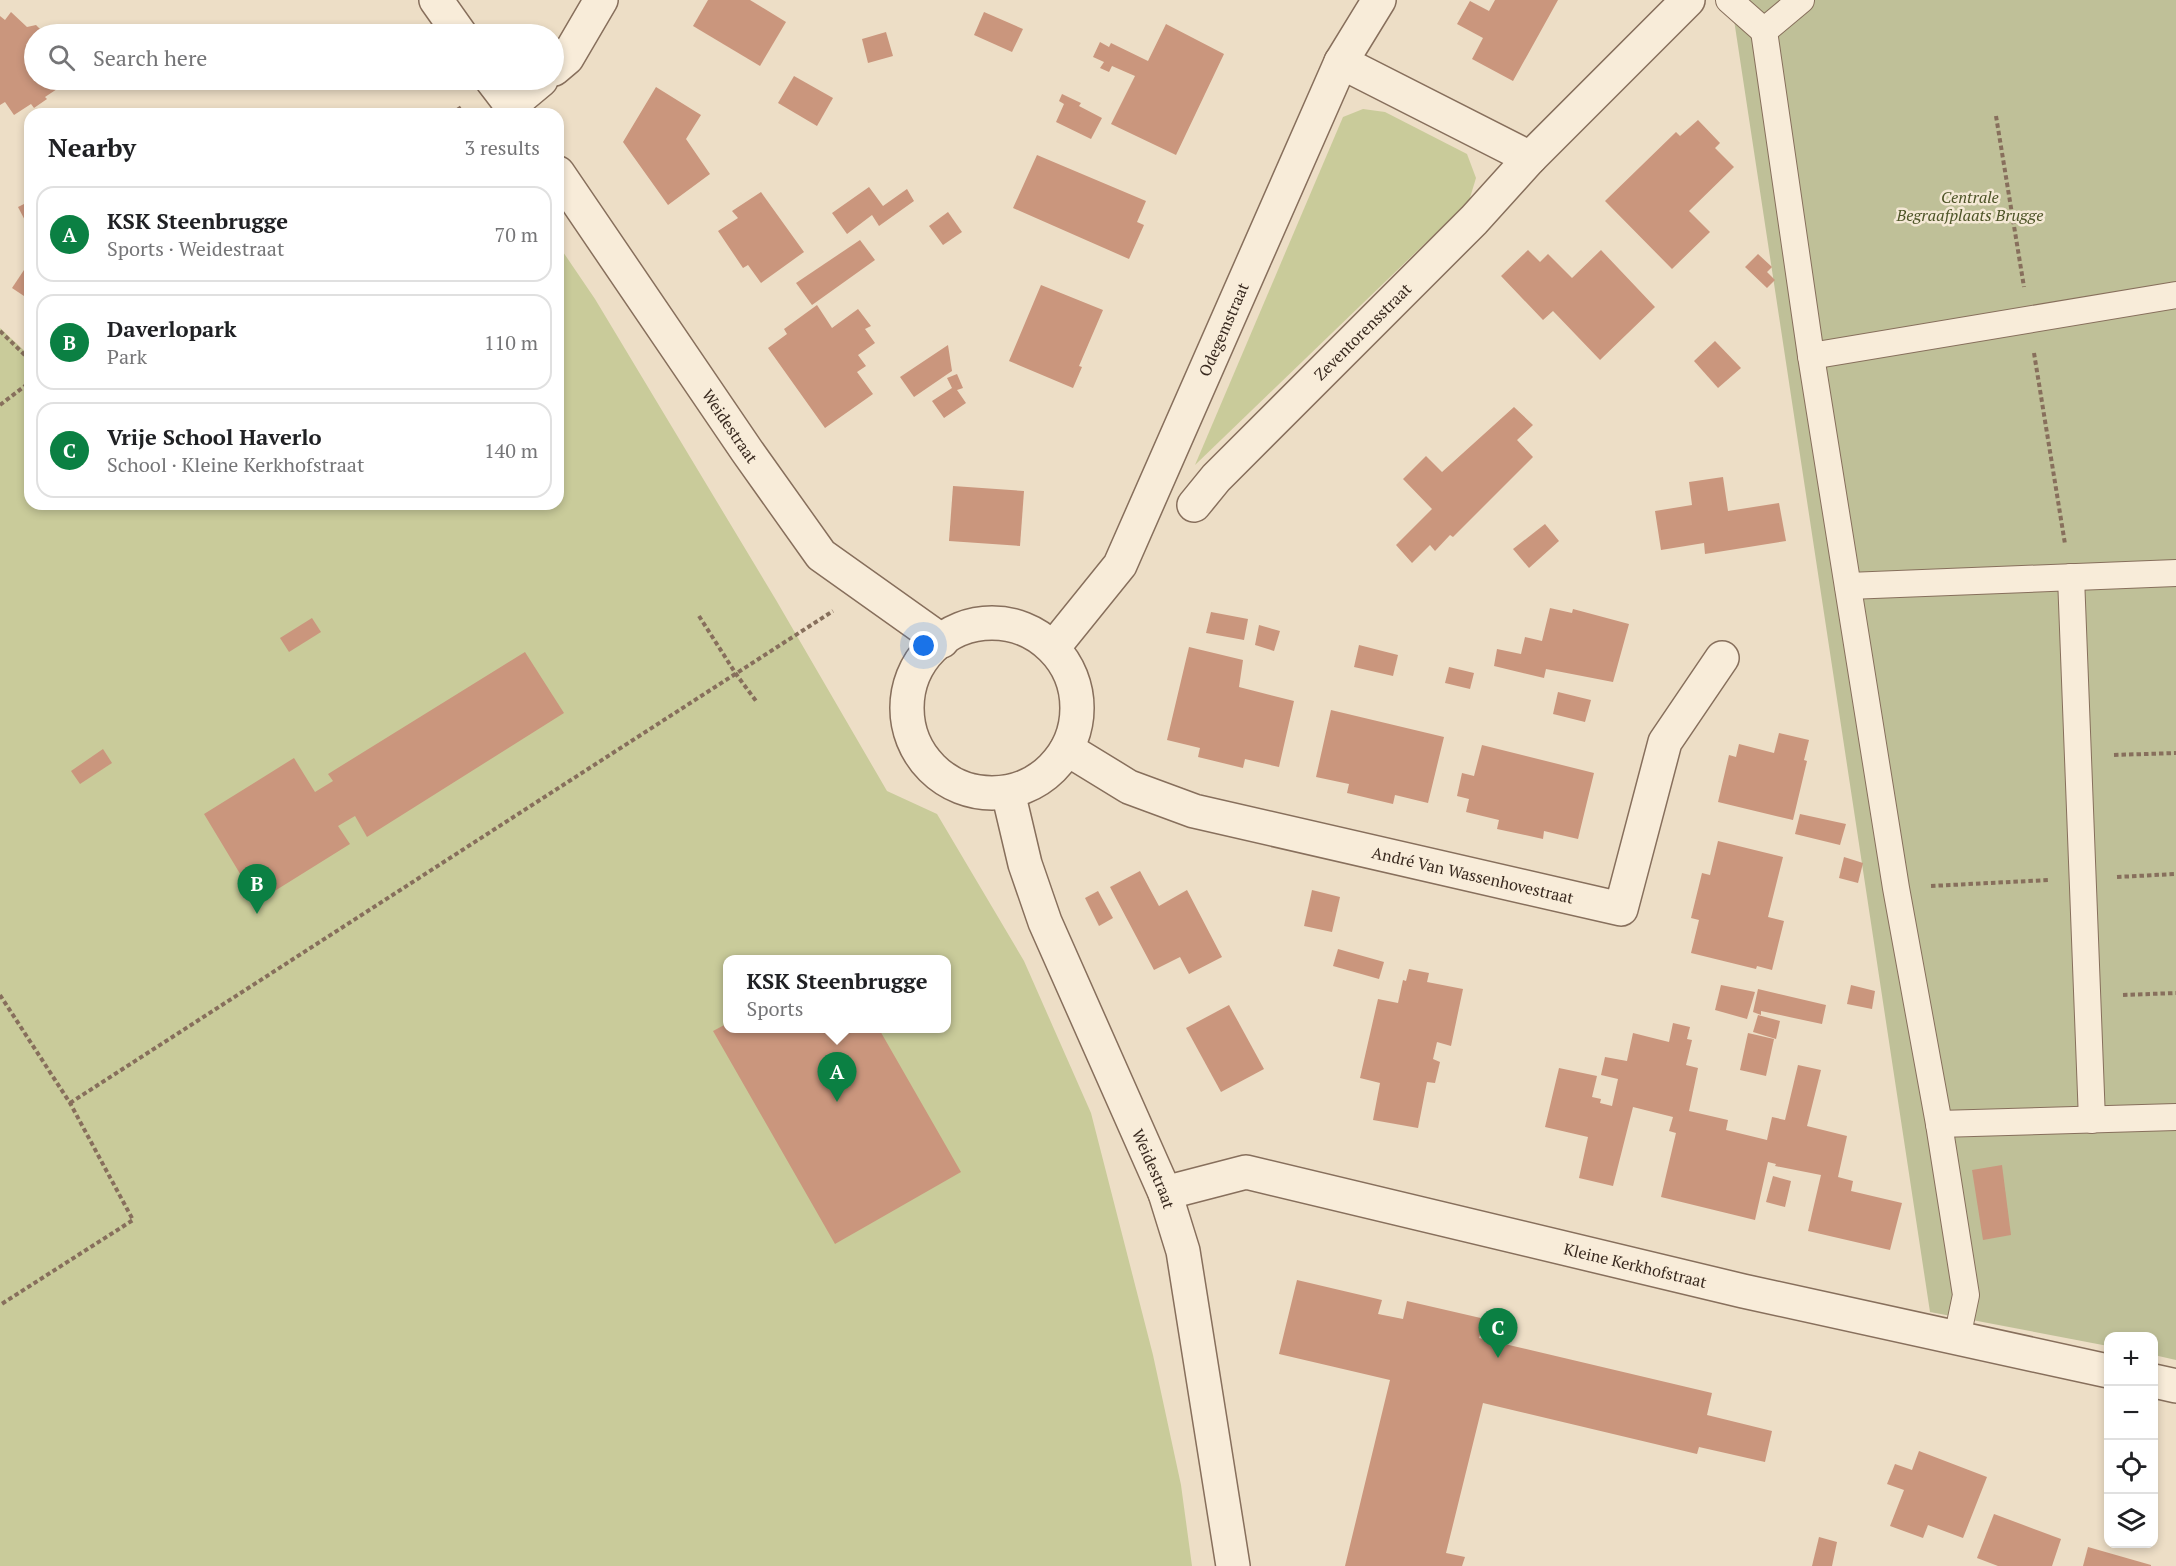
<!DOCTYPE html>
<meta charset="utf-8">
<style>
body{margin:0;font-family:"PT Serif",serif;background:#f6f6f6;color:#202124}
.controls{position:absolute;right:18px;bottom:18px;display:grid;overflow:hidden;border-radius:12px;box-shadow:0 3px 9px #0003}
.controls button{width:54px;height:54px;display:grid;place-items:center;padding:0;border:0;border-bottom:2px solid #e0e0e0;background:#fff;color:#202124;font:30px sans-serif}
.you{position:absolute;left:924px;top:646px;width:21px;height:21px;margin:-15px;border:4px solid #fff;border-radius:50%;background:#1a73e8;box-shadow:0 0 0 9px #1a73e833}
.badge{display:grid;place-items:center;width:39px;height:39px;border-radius:50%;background:#0b8043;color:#fff;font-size:20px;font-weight:700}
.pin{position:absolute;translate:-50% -50px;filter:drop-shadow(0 2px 3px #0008)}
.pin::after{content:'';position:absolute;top:32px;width:21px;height:18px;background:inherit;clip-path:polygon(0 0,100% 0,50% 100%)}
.popup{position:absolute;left:723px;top:955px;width:228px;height:78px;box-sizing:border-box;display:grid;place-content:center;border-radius:12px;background:#fff;filter:drop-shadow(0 2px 4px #0005);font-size:20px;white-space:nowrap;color:#757577}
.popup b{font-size:22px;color:#202124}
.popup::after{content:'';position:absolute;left:50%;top:100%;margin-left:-12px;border:12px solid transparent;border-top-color:#fff}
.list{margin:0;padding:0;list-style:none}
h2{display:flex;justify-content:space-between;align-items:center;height:78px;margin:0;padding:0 24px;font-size:26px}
h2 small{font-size:20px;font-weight:400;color:#757577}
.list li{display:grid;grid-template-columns:39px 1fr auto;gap:18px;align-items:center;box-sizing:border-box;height:96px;margin:0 12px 12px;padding:0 12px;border:2px solid #e0e0e0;border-radius:18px}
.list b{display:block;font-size:22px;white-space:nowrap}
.list p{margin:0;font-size:20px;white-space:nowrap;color:#757577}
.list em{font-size:20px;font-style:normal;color:#757577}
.icon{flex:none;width:33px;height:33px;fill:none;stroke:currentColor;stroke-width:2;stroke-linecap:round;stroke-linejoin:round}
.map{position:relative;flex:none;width:2176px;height:1566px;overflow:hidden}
.search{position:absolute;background:#fff;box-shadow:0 3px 9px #0003;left:24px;top:24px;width:540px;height:66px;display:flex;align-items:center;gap:15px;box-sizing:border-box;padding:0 21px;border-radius:33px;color:#757577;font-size:22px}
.panel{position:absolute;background:#fff;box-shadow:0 3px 9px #0003;left:24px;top:108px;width:540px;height:402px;border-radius:18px}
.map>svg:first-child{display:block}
</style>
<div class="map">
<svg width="2176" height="1566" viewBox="0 0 2176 1566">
<rect width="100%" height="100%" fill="#eddec6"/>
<g fill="#c9cb9a" fill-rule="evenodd">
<path d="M1363,109L1385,112L1467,154L1476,178L1469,201L1195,465L1343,117Z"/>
<path d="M559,246L595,299L776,600L887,791L937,814L1024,961L1091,1113L1153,1355L1181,1485L1192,1566H0V328L30,356V504H558ZM728,960H946V1028H728Z"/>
</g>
<path fill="#bfc098" d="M1731,0H2176V1360L2154,1355V1336H2108V1346L1930,1312Z"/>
<g fill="#ca967d">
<path d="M708,0H750L786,22L760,66L693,26Z"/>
<path d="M1495,0H1558L1513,81L1472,59L1483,38L1457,24L1470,1L1489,11Z"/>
<path d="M11,12L27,27L36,25L45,34H34V80L69,81L45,97L47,99L34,108L31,104L14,115L5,102L0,105V16L5,20Z"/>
<path d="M984,12L1023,29L1012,52L974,35Z"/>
<path d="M1166,24L1224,54L1176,155L1111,124L1135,76L1112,66L1109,72L1100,68L1104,62L1093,57L1100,42L1109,47L1111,43L1148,61Z"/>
<path d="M886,32L893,56L868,63L862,39Z"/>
<path d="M794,76L833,98L817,126L778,103Z"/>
<path d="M656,87L701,115L686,139L710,174L668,205L623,142Z"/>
<path d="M1062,94L1081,103L1079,106L1102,118L1091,139L1056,122L1064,104L1059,101Z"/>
<path d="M1698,120L1720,143L1715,148L1734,167L1689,211L1710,232L1672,269L1605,201L1676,132L1680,136Z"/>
<path d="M1037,155L1146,201L1137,222L1144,225L1129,259L1013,208Z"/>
<path d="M869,187L883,206L907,189L914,201L879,226L872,215L847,234L832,213Z"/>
<path d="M761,192L804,252L761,283L748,265L743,268L718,231L738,218L732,211Z"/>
<path d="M30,201V230L18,207Z"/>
<path d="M948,212L962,232L943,245L929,226Z"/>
<path d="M860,240L875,260L812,305L796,283Z"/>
<path d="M1528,250L1540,262L1548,254L1572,278L1601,250L1655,307L1600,360L1553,311L1543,320L1501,276Z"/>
<path d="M1758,254L1772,267L1767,272L1775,280L1767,288L1745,267Z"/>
<path d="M30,261V300L12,288Z"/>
<path d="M1041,285L1103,310L1079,366L1082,367L1073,388L1009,361Z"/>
<path d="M817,305L832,328L858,309L871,326L865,329L875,343L858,355L866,366L857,372L873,394L825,428L768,348L787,334L784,329Z"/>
<path d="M1715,341L1741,368L1718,388L1694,361Z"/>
<path d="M948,345L952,371L914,397L900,377Z"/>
<path d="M957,374L963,388L957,390L966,403L944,418L932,401L952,388L947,378Z"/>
<path d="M1514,407L1533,425L1517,440L1533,457L1453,537L1450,535L1435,551L1430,545L1412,563L1396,545L1432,509L1403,479L1426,456L1442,472Z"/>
<path d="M1723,477L1728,511L1779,503L1786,541L1705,554L1704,543L1661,550L1655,511L1692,505L1689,482Z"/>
<path d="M953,486L1024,491L1020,546L949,541Z"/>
<path d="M1545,524L1559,541L1529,568L1513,549Z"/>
<path d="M1550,608L1572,613L1573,609L1629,624L1613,682L1546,669L1544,678L1494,666L1497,649L1521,654L1525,637L1542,641Z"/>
<path d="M1211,612L1248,619L1244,640L1206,633Z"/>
<path d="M312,618L321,632L289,652L280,638Z"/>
<path d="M1259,625L1280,631L1274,651L1255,645Z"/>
<path d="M1359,645L1398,655L1393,676L1354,667Z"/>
<path d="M1189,647L1243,660L1239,687L1294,701L1279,767L1245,759L1243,768L1198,757L1200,748L1167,740Z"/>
<path d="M525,652L564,713L367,837L355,816L338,826L350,844L257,902L204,814L294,758L315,792L333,781L328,774Z"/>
<path d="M1449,667L1474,673L1470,689L1445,683Z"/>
<path d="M1558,692L1591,700L1585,722L1553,714Z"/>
<path d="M1331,710L1444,737L1428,803L1395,795L1393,804L1347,793L1349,784L1316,777Z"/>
<path d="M1779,733L1809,740L1804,760L1807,761L1793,820L1718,802L1729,755L1736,757L1739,744L1774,753Z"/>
<path d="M1482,745L1594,773L1578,839L1544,831L1543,839L1497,829L1499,820L1466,812L1469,799L1457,796L1462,773L1474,776Z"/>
<path d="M103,749L112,763L80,784L71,771Z"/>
<path d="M1800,814L1846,824L1840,845L1795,834Z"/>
<path d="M1718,841L1783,857L1768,917L1784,921L1772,970L1757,966L1756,969L1691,953L1699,920L1691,918L1702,873L1710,875Z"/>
<path d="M1844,857L1863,863L1858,883L1839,878Z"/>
<path d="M1140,871L1159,906L1187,890L1222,957L1189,974L1180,957L1154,970L1110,887Z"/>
<path d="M1312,890L1340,897L1332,932L1304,926Z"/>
<path d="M1098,891L1113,918L1099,926L1085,898Z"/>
<path d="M1338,949L1384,962L1379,979L1333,966Z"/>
<path d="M1409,969L1429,973L1427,982L1463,989L1451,1046L1437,1042L1433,1059L1440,1062L1435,1083L1427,1082L1418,1128L1373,1120L1380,1083L1360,1078L1378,999L1398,1003L1403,980L1406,981Z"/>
<path d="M1721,985L1755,992L1747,1019L1715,1010Z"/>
<path d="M1851,985L1875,991L1872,1009L1847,1004Z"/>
<path d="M1758,989L1826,1005L1822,1024L1761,1011V1015L1753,1012Z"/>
<path d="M1229,1005L1264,1069L1221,1092L1186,1028Z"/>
<path d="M1758,1015L1780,1021L1776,1039L1753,1032Z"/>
<path d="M728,1023V1029H879L961,1172L835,1244L713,1031Z"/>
<path d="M1673,1023L1690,1027L1687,1039L1692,1040L1686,1065L1698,1068L1689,1111L1728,1120L1726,1130L1767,1140L1772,1117L1785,1120L1798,1065L1821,1070L1807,1126L1847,1136L1838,1177L1853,1181L1851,1191L1902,1203L1890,1250L1808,1231L1821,1175L1775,1166L1776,1164L1768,1162L1755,1220L1661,1197L1676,1133L1669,1131L1673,1117L1633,1107L1613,1186L1579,1178L1588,1137L1545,1127L1559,1068L1597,1076L1592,1097L1601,1099L1600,1103L1612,1106L1618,1079L1601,1075L1605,1057L1627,1061L1633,1033L1669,1042Z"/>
<path d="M1748,1033L1774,1039L1766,1076L1740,1070Z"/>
<path d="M2002,1165L2011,1235L1983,1240L1972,1170Z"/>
<path d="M1773,1176L1791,1181L1785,1207L1766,1202Z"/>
<path d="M1297,1280L1382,1300L1378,1314L1403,1319L1407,1301L1485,1319L1479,1338L1712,1393L1707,1415L1772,1431L1765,1462L1699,1447L1697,1454L1483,1403L1446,1553L1465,1557L1462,1566H1345L1390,1380L1279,1354Z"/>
<path d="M1919,1451L1987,1477L1963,1538L1928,1525L1923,1538L1890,1526L1904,1490L1887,1484L1895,1464L1912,1470Z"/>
<path d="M1994,1514L2061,1539L2052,1566H1998L1977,1558Z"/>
<path d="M1819,1537L1837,1542L1832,1566H1812Z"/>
<path d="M2088,1547L2151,1565V1566H2083Z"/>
</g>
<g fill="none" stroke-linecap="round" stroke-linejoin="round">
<g stroke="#876f5c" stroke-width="28">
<g id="lane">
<path d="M1729,0L1764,31L1801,0"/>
<path d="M1764,31L1811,356L1896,888L1939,1124L1966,1295L1957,1338"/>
<path d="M1811,356L2176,295"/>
<path d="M2071,577L2092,1120"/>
<path d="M1848,586L2176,573"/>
<path d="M1939,1124L2176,1117"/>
</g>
</g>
<g stroke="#876f5c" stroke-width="36">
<g id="street">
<path d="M436,0L460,34"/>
<path d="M1341,62L1530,158"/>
<path d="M554,69L567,58L601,0"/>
<path d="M492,80L518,114"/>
<path d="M511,105L541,80"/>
<path id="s1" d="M558,173L747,451L821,555L942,641"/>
<path id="s2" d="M1194,505L1216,478L1474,220L1530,158L1688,0"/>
<circle cx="992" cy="708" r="85"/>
<path id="s3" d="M1053,648L1120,565L1341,62L1379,0"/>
<path id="s4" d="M1067,749L1129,787L1194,811L1621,909L1665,742L1722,658"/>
<path id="s5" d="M1008,792L1025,864L1045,922L1165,1193L1183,1251L1233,1566"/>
<path id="s6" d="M1165,1193L1246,1172L1743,1291L2108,1371"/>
<path d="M2154,1381L2176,1386"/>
</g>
</g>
<g stroke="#876f5c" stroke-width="4" stroke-dasharray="4.5 3" stroke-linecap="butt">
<path d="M451,114L463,106"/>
<path d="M1996,116L2024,287"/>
<path d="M0,331L30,360"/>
<path d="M2034,353L2065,544"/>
<path d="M0,405L30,382"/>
<path d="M699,616L736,674L756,701"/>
<path d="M2114,755L2176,753"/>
<path d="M2117,877L2176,874"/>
<path d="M1931,886L2049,880"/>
<path d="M0,995L70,1103L133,1220L0,1305"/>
<path d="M2123,995L2176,993"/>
<path d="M70,1103L833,611"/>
</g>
<use href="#lane" stroke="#f8ecd9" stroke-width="26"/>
<use href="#street" stroke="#f8ecd9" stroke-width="33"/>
</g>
<g text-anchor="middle" stroke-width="5" stroke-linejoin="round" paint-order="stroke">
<g font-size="16" font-style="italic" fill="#4d5427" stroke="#f4e8d5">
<text x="1970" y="203">Centrale<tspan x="1970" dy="18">Begraafplaats Brugge</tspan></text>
</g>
<g font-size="16" fill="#38291f" stroke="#f4e8d5">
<text dy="6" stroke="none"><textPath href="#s3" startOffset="364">Odegemstraat</textPath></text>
<text dy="6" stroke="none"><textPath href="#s2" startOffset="242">Zeventorensstraat</textPath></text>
<text dy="6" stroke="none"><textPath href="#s1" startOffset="306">Weidestraat</textPath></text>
<text dy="6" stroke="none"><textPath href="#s4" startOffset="428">André Van Wassenhovestraat</textPath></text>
<text dy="6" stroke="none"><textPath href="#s5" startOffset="405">Weidestraat</textPath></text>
<text dy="6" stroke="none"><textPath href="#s6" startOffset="484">Kleine Kerkhofstraat</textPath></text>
</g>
</g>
</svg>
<div class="controls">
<button>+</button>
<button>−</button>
<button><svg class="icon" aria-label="locate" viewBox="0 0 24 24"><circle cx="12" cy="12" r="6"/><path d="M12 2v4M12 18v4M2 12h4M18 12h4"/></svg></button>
<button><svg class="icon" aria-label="layers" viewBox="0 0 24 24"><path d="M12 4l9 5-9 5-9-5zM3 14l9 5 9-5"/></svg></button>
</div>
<div class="you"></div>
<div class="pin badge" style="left:837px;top:1102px">A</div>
<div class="popup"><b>KSK Steenbrugge</b>Sports</div>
<div class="pin badge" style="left:257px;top:914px">B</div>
<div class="pin badge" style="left:1498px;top:1358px">C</div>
<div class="search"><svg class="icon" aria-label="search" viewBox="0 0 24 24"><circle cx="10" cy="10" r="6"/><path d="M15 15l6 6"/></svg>Search here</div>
<section class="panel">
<h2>Nearby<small>3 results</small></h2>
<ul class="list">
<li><span class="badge">A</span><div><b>KSK Steenbrugge</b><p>Sports · Weidestraat</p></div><em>70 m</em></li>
<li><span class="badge">B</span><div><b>Daverlopark</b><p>Park</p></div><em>110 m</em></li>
<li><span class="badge">C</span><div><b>Vrije School Haverlo</b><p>School · Kleine Kerkhofstraat</p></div><em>140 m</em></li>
</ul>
</section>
</div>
